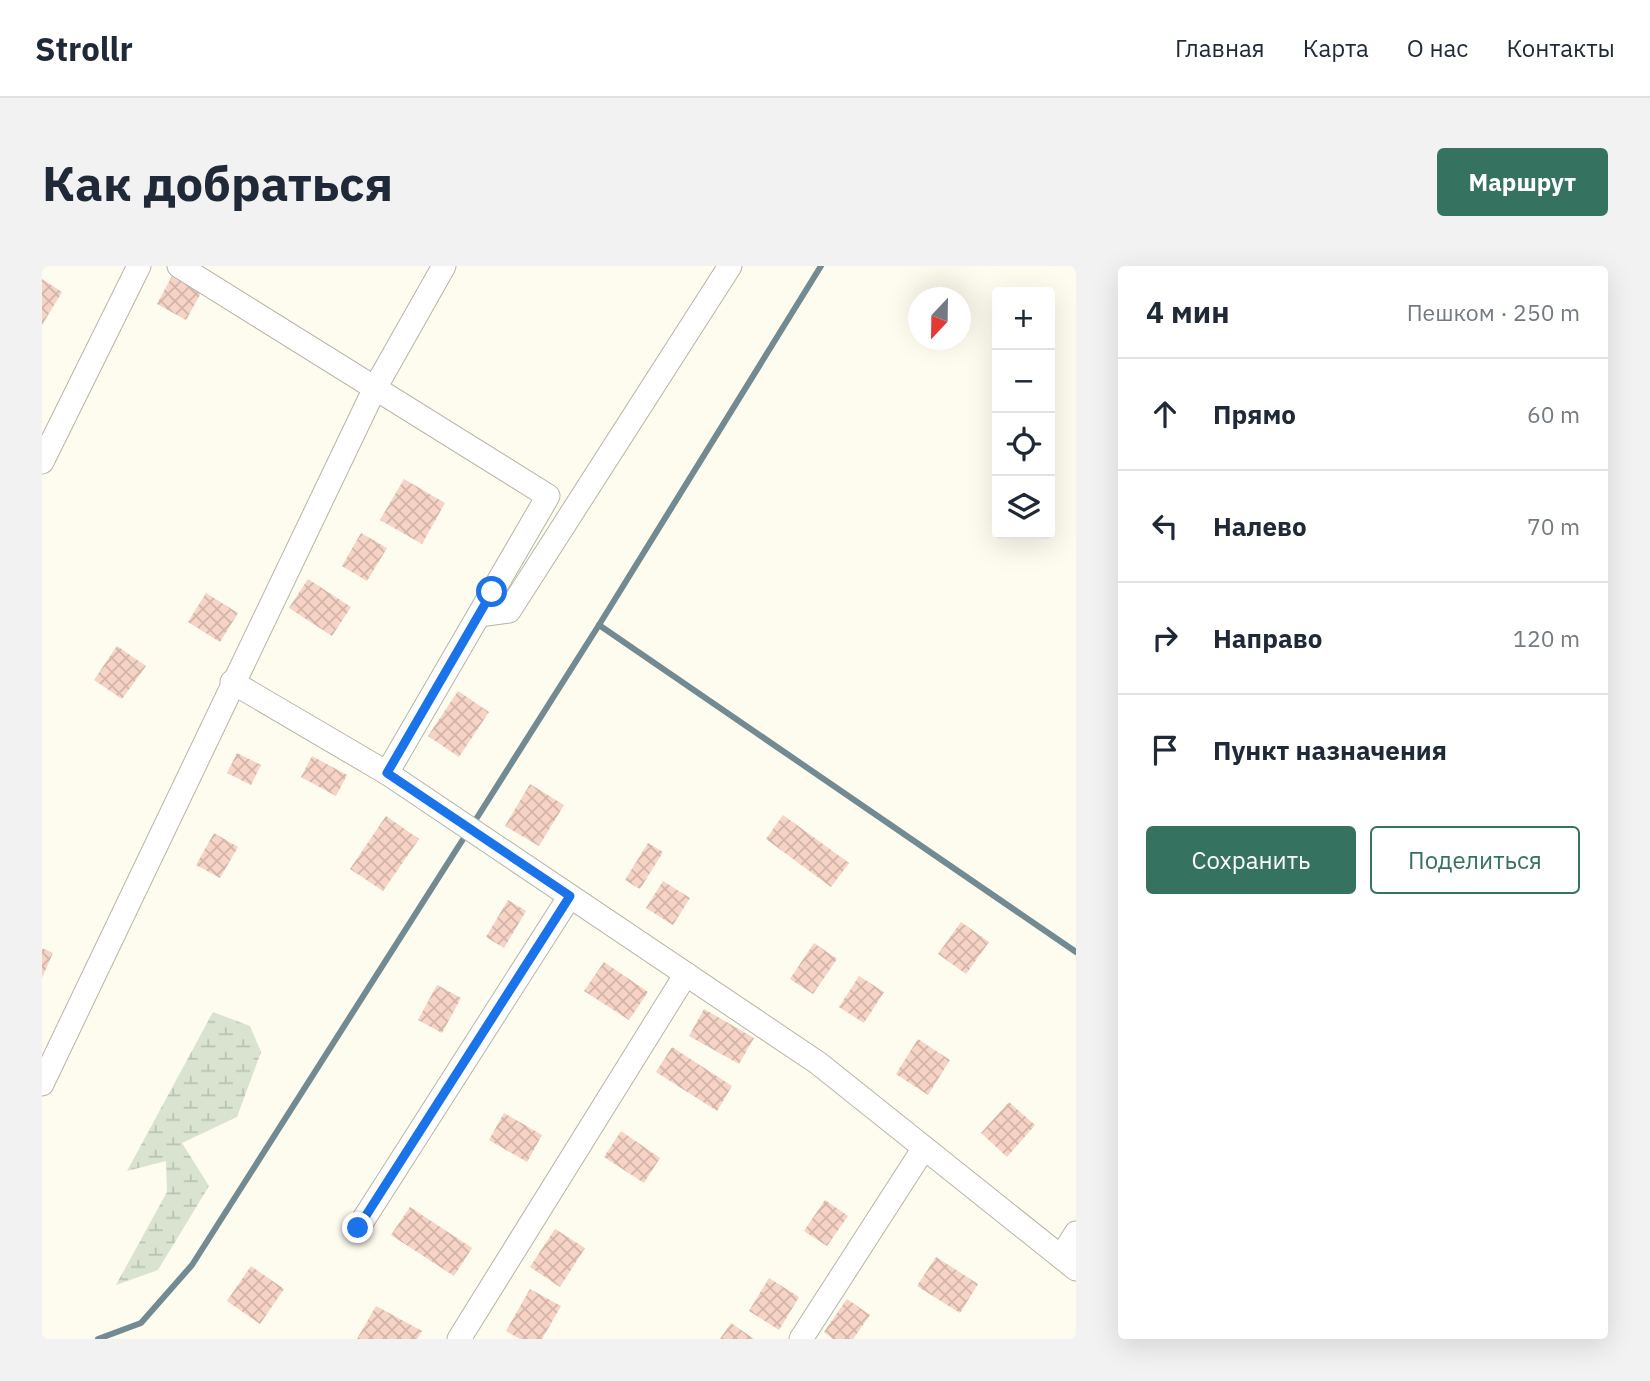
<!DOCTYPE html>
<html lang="ru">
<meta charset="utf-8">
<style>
body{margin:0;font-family:"IBM Plex Sans",sans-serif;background:#f2f2f3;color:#1f2937}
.controls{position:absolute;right:21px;top:21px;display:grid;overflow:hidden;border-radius:7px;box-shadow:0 7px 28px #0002}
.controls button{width:63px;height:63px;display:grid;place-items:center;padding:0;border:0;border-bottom:2px solid #e0e1e3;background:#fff;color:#1f2937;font:35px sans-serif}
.compass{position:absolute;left:866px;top:21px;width:63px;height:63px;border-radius:50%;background:#fff;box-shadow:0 7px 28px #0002;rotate:202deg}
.stop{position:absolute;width:21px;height:21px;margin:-16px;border:5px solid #1a73e8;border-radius:50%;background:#fff}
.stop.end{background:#1a73e8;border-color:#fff;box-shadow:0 2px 7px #0008}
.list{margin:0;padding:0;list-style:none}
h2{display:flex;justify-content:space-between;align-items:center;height:91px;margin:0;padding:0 28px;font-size:30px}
h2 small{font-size:23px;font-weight:400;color:#747a83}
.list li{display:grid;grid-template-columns:46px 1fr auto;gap:21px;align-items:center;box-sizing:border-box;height:112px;padding:0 28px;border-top:2px solid #e0e1e3}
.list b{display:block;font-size:26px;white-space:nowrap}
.list em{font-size:23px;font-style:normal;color:#747a83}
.actions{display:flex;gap:14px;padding:21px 28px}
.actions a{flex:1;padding:16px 0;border:2px solid #357360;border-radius:7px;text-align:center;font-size:24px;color:#357360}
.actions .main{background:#357360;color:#fff}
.icon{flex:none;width:38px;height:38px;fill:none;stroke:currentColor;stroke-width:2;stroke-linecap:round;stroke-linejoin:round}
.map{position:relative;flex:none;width:1034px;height:1073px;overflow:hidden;border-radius:7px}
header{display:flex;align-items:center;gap:42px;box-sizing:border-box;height:98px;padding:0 35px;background:#fff;border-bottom:2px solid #e0e1e3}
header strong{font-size:33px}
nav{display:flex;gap:38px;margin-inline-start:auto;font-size:24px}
.intro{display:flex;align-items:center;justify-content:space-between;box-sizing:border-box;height:168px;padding:0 42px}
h1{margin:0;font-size:49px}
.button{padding:18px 32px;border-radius:7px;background:#357360;color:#fff;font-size:24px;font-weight:700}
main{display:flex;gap:42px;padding:0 42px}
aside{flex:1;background:#fff;border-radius:7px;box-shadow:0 7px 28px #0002}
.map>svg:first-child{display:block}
</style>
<header>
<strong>Strollr</strong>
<nav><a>Главная</a><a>Карта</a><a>О нас</a><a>Контакты</a></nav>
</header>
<div class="intro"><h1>Как добраться</h1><a class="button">Маршрут</a></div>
<main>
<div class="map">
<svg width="1034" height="1073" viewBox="0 0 1034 1073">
<defs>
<pattern id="wetland-marsh" width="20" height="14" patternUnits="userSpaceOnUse" patternTransform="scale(1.75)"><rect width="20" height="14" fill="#d9e3d0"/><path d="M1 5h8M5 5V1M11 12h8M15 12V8" fill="none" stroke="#bac2b2"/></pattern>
<pattern id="building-cross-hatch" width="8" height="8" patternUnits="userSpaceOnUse" patternTransform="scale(1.75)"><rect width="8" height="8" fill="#f6d3c5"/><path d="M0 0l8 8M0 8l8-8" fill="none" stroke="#d2b4a8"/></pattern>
</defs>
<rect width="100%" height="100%" fill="#fefbef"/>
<path fill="url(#wetland-marsh)" d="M171,746L208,760L219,786L195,851L140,877L167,920L116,1004L74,1019L125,926L124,895L85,905Z"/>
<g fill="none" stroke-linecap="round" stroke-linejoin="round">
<g stroke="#728b93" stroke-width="6">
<path d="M557,359L1034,686"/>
<path d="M431,558L557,359L779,0"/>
<path d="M56,1073L99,1057L150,999L425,567"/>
</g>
</g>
<g fill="url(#building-cross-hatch)">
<path d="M130,10L160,25L144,54L115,38Z"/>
<path d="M0,13L20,26L0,59Z"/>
<path d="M362,213L403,237L380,278L338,254Z"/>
<path d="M319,267L345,282L325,315L300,300Z"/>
<path d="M266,313L309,341L290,370L247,342Z"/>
<path d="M164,327L196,347L178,376L146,356Z"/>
<path d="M75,380L104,400L80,433L52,414Z"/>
<path d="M416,425L447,446L417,491L386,470Z"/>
<path d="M195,487L219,499L209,519L185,507Z"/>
<path d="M270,490L305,509L294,530L259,511Z"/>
<path d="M488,518L522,539L497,580L463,560Z"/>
<path d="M741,549L807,597L789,621L724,573Z"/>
<path d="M344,550L377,573L341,625L308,603Z"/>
<path d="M172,567L196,581L178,612L154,599Z"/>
<path d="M606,577L621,586L598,623L583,614Z"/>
<path d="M621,615L648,632L631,659L604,642Z"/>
<path d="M466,634L484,645L462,682L444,671Z"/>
<path d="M919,656L947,676L924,708L896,688Z"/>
<path d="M772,677L795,693L771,728L748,713Z"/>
<path d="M0,682L11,687L0,712Z"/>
<path d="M562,696L606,726L587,754L542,725Z"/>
<path d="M817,710L842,726L822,757L797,741Z"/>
<path d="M395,719L419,732L400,767L376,754Z"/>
<path d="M662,743L712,772L697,798L647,770Z"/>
<path d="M876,773L908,794L886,829L854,808Z"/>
<path d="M630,781L690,820L675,845L614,806Z"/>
<path d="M967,836L993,859L965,891L939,867Z"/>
<path d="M462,847L500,869L485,896L447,874Z"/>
<path d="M579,865L618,892L602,917L562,891Z"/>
<path d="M783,934L806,950L785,980L762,965Z"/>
<path d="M368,941L430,982L412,1010L349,969Z"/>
<path d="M513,963L543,982L518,1021L488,1001Z"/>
<path d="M894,991L936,1018L918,1047L875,1020Z"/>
<path d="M209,1000L242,1023L218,1058L185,1035Z"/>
<path d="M727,1012L757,1031L737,1064L707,1045Z"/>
<path d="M488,1023L519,1040L500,1073H478L464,1065Z"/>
<path d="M805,1033L828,1049L811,1073H791L782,1066Z"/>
<path d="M334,1040L380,1065L375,1073H315Z"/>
<path d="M689,1057L712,1073H678Z"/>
</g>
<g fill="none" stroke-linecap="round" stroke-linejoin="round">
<g stroke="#b7b4a8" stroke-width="25">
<g id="street">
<path d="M137,0L506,230L345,507"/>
<path d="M0,196L97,0"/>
<path d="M437,349L467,345L688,0"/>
<path d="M190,416L345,507L776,797L1034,1003"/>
<path d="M0,818L333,122L402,0"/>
<path d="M316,962L528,630"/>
<path d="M1019,991L1034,967"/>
<path d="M417,1073L644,708"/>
<path d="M759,1073L882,882"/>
</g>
</g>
<use href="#street" stroke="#fff" stroke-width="23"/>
</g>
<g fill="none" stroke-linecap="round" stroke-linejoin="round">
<path stroke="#1a73e8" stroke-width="9" d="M316,962L528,630L345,507L450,326"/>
</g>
</svg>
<div class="controls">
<button>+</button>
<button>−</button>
<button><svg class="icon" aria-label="locate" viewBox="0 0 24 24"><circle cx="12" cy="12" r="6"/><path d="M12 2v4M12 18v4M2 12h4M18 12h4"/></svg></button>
<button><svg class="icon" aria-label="layers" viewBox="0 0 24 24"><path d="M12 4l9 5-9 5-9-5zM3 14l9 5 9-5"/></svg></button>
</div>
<svg class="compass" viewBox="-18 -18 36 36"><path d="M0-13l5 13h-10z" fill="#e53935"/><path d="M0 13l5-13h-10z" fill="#747a83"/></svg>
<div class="stop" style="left:450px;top:326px"></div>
<div class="stop end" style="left:316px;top:962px"></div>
</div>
<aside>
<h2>4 мин<small>Пешком · 250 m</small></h2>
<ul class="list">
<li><svg class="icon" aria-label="ahead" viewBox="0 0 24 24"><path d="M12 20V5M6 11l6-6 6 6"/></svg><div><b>Прямо</b></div><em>60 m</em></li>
<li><svg class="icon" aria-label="left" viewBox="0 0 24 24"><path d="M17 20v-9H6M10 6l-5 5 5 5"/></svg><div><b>Налево</b></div><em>70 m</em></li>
<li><svg class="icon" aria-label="right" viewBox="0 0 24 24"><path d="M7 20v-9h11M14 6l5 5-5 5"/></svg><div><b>Направо</b></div><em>120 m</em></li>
<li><svg class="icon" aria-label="arrive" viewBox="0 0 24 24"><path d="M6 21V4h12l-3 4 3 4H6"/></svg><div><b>Пункт назначения</b></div></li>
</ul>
<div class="actions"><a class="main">Сохранить</a><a>Поделиться</a></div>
</aside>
</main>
